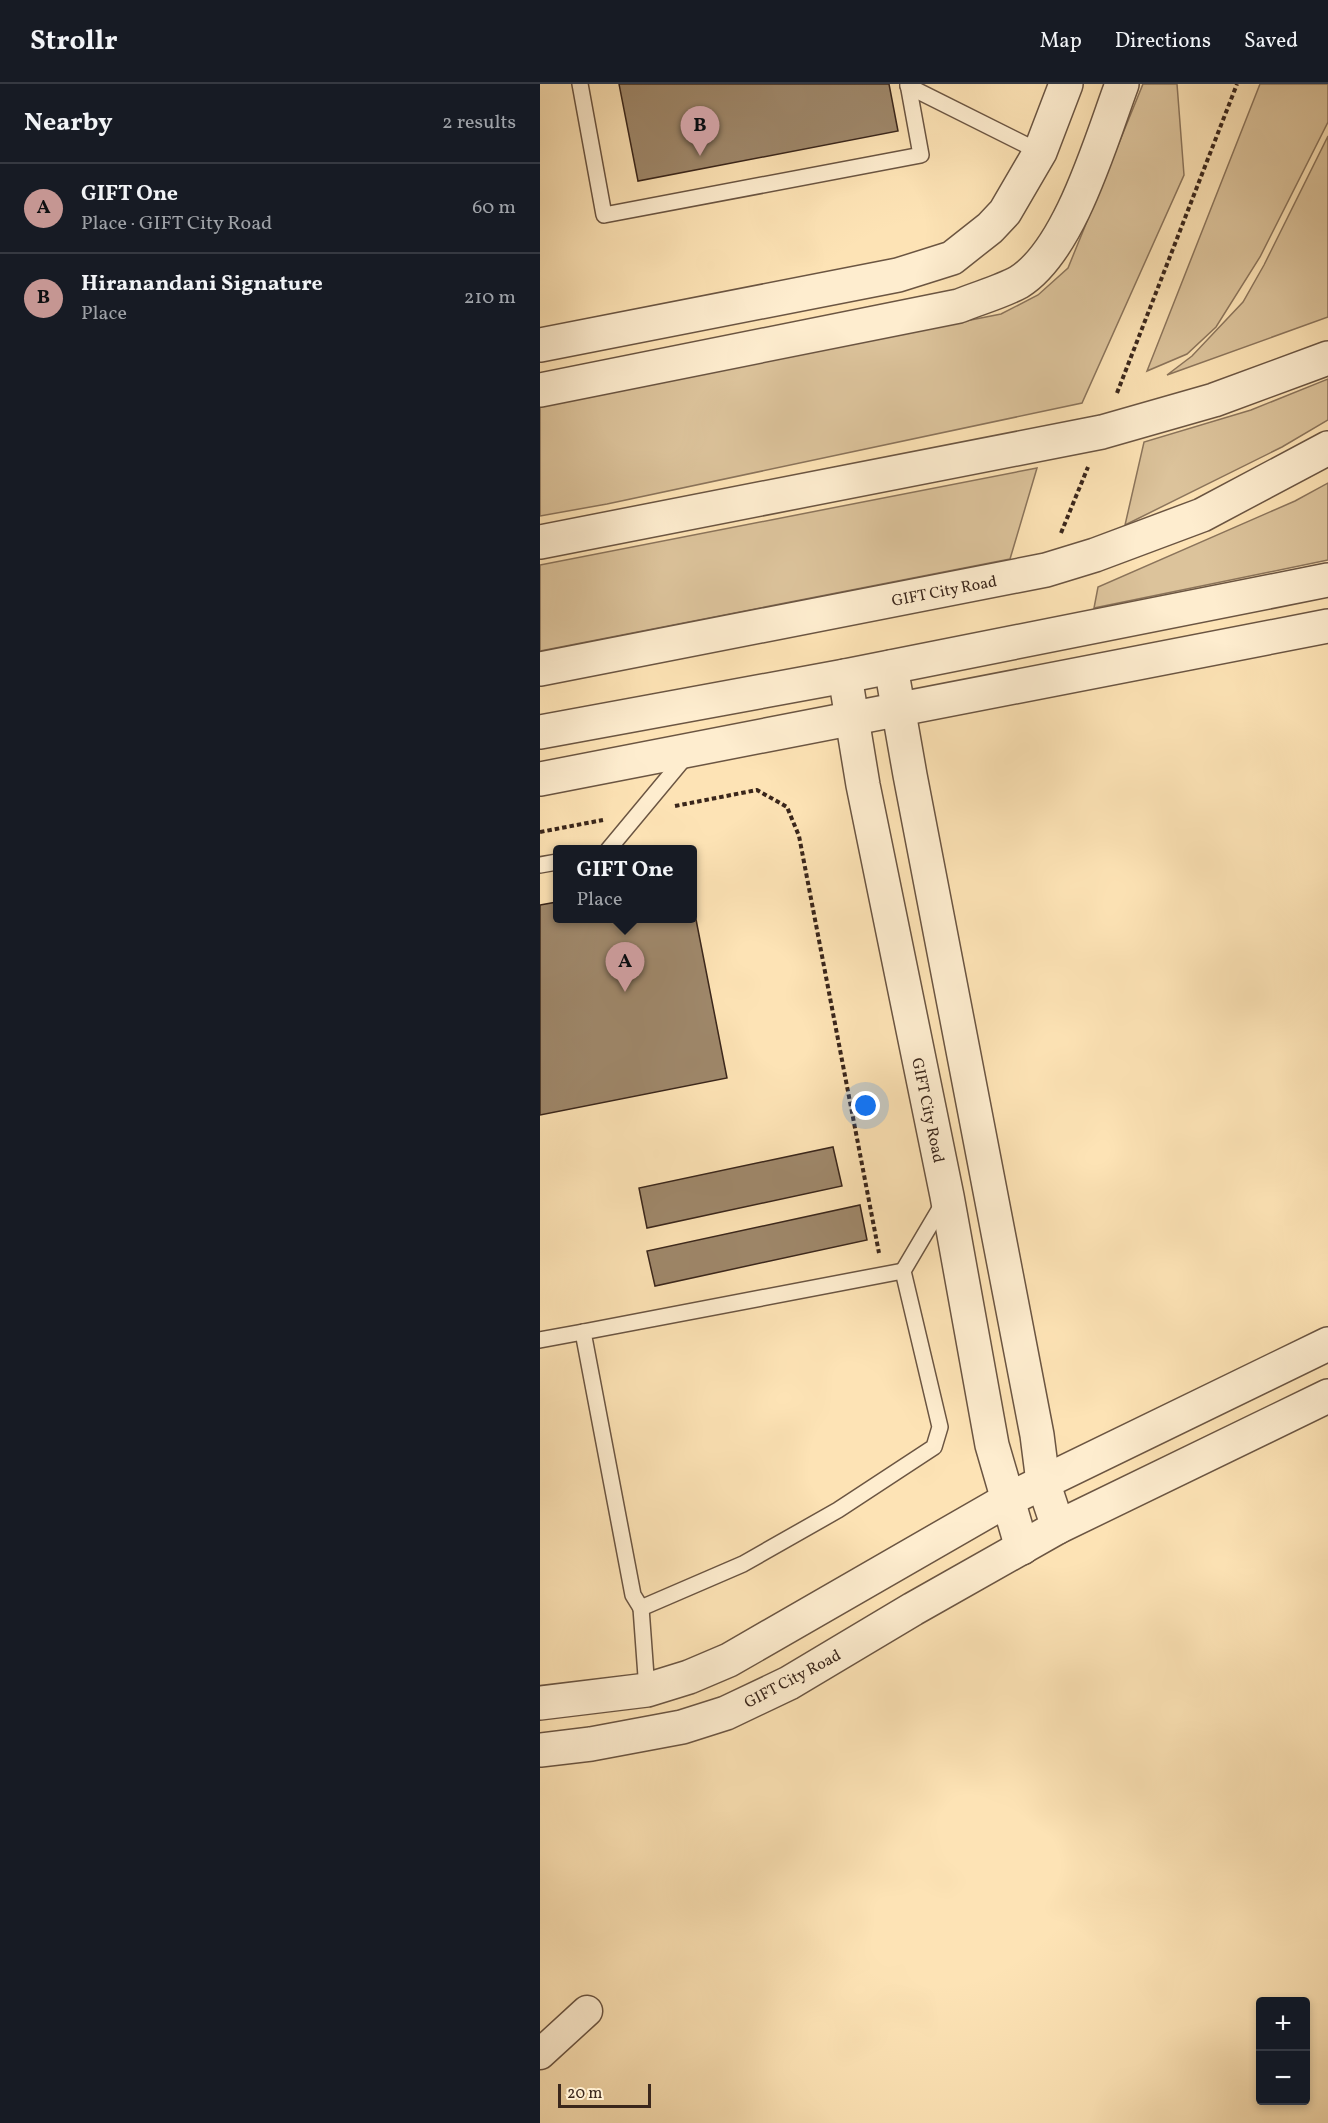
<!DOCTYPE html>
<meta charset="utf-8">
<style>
body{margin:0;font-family:Vollkorn,serif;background:#242831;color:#f1f3f6}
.controls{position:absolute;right:18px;bottom:18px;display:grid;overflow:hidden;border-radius:6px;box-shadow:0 3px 9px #0003}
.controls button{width:54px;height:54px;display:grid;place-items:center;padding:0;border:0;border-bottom:2px solid #363941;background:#171b24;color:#f1f3f6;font:30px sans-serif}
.scale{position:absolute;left:18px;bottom:15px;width:93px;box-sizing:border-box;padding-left:6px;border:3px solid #3a261b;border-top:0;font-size:16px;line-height:21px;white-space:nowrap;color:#3a261b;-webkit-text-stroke:4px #feedcf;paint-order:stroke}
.you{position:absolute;left:326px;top:1022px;width:21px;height:21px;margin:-15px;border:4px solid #fff;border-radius:50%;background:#1a73e8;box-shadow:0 0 0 9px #1a73e833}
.badge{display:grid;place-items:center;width:39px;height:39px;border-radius:50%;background:#c59692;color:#111;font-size:20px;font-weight:700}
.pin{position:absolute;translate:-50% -50px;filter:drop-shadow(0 2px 3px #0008)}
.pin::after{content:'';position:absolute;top:32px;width:21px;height:18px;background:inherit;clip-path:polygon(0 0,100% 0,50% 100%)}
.popup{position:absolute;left:13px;top:761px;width:144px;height:78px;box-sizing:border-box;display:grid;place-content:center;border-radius:6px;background:#171b24;filter:drop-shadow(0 2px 4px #0005);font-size:20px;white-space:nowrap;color:#9ea1a6}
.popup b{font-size:22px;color:#f1f3f6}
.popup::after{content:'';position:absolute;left:50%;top:100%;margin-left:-12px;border:12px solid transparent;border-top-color:#171b24}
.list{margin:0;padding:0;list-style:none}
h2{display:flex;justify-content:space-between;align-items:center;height:78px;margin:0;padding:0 24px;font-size:26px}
h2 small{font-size:20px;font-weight:400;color:#9ea1a6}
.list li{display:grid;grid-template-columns:39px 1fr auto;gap:18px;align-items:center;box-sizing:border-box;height:90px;padding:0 24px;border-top:2px solid #363941}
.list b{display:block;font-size:22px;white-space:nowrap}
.list p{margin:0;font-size:20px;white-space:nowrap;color:#9ea1a6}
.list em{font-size:20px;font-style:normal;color:#9ea1a6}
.map{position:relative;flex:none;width:788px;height:2039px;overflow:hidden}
header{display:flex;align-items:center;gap:36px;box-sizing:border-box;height:84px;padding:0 30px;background:#171b24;border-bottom:2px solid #363941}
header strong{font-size:28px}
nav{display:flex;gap:33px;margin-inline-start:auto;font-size:21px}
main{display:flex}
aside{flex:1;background:#171b24}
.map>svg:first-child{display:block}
</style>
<header>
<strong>Strollr</strong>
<nav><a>Map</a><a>Directions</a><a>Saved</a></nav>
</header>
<main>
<aside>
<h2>Nearby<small>2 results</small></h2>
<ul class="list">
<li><span class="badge">A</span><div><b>GIFT One</b><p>Place · GIFT City Road</p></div><em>60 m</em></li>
<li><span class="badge">B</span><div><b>Hiranandani Signature</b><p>Place</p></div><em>210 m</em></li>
</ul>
</aside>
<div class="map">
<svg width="788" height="2039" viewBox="0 0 788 2039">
<rect width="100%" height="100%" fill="#fde3b5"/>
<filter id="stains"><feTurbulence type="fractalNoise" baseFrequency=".00333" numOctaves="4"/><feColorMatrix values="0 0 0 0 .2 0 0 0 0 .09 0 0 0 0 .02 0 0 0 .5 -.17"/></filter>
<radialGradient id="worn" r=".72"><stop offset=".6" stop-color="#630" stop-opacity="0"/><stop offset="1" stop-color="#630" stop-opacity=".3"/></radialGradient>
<g fill="#dcc39b" stroke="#8b745b" stroke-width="1.5">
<path d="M603,0H637L644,91L542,319L67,420L0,432V321L461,230L498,211L528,184Z"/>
<path d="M720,0H788V38L720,173L676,243L647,270L607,287Z"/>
<path d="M788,52V233L627,291L652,272L703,218L724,181Z"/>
<path d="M788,295V336L742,363L585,441L604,358L711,326Z"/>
<path d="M497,384L470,475L0,567V481Z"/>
<path d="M788,399V476L554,524L558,503L755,417Z"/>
</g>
<g fill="#9f886b" stroke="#3a261b" stroke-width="1.5">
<path d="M79,0H349L358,47L98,97Z"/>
<path d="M152,815L187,994L0,1031V821L17,818V834H152Z"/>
<path d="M293,1063L302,1102L107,1144L99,1104Z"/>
<path d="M320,1121L327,1156L115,1202L107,1167Z"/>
</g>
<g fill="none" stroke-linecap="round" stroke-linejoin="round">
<g stroke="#6b5542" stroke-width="18">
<g id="service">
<path d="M40,0L64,131L381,71L368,0"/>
<path d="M368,2L500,68"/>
<path d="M68,766L147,671"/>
<path d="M0,781L17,778"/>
<path d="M0,1256L43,1248"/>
<path d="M101,1524L93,1511L43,1248L363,1187"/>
<path d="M107,1606L101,1524L203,1480L298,1426L394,1363L400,1343L363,1187L405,1116"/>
</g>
</g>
<g stroke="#6b5542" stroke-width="33">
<path id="minor" d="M0,1970L47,1927"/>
</g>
<g stroke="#6b5542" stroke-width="36">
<g id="tertiary">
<path d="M0,261L358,191L412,174L450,144L465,128L500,68L526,0"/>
<path d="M0,306L419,222C438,214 461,208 479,198C530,166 561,56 582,0"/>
<path d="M0,458L562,348L674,316L788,274"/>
<path d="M351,583L370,691L497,1351L503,1398L518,1443"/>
<path d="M0,585L506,486L555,471L662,431L788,364"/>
<path d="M305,592L323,701L407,1112L452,1361L482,1464"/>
<path d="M0,648L305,592L788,496"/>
<path d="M0,695L788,542"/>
<path d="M0,1619L107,1606L149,1593L189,1576L467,1416L788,1260"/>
<path d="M0,1666L51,1660L142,1643L186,1629L249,1599L373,1525L518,1443L788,1312"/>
</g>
</g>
<g stroke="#3a261b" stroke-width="4" stroke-dasharray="4.5 3" stroke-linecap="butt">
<path d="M577,309L697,0"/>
<path d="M521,449L548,383"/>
<path d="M135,722L217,706L247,723L259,752L339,1169"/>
<path d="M0,748L63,736"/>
</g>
<use href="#service" stroke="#feedcf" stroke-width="15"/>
<use href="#minor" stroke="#feedcf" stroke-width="30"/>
<use href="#tertiary" stroke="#feedcf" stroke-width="33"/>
</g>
<g text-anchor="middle" stroke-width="5" stroke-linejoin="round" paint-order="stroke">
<g font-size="16" fill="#3a261b" stroke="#feedcf">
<text transform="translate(404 506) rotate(-11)" y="6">GIFT City Road</text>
<text transform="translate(389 1026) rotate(78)" y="6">GIFT City Road</text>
<text transform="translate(252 1594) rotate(-28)" y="6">GIFT City Road</text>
</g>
</g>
<rect width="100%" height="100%" filter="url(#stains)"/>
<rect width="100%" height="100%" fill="url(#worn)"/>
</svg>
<div class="controls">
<button>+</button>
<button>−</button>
</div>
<div class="scale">20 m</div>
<div class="you"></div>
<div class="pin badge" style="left:85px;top:908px">A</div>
<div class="popup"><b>GIFT One</b>Place</div>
<div class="pin badge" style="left:160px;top:72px">B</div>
</div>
</main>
